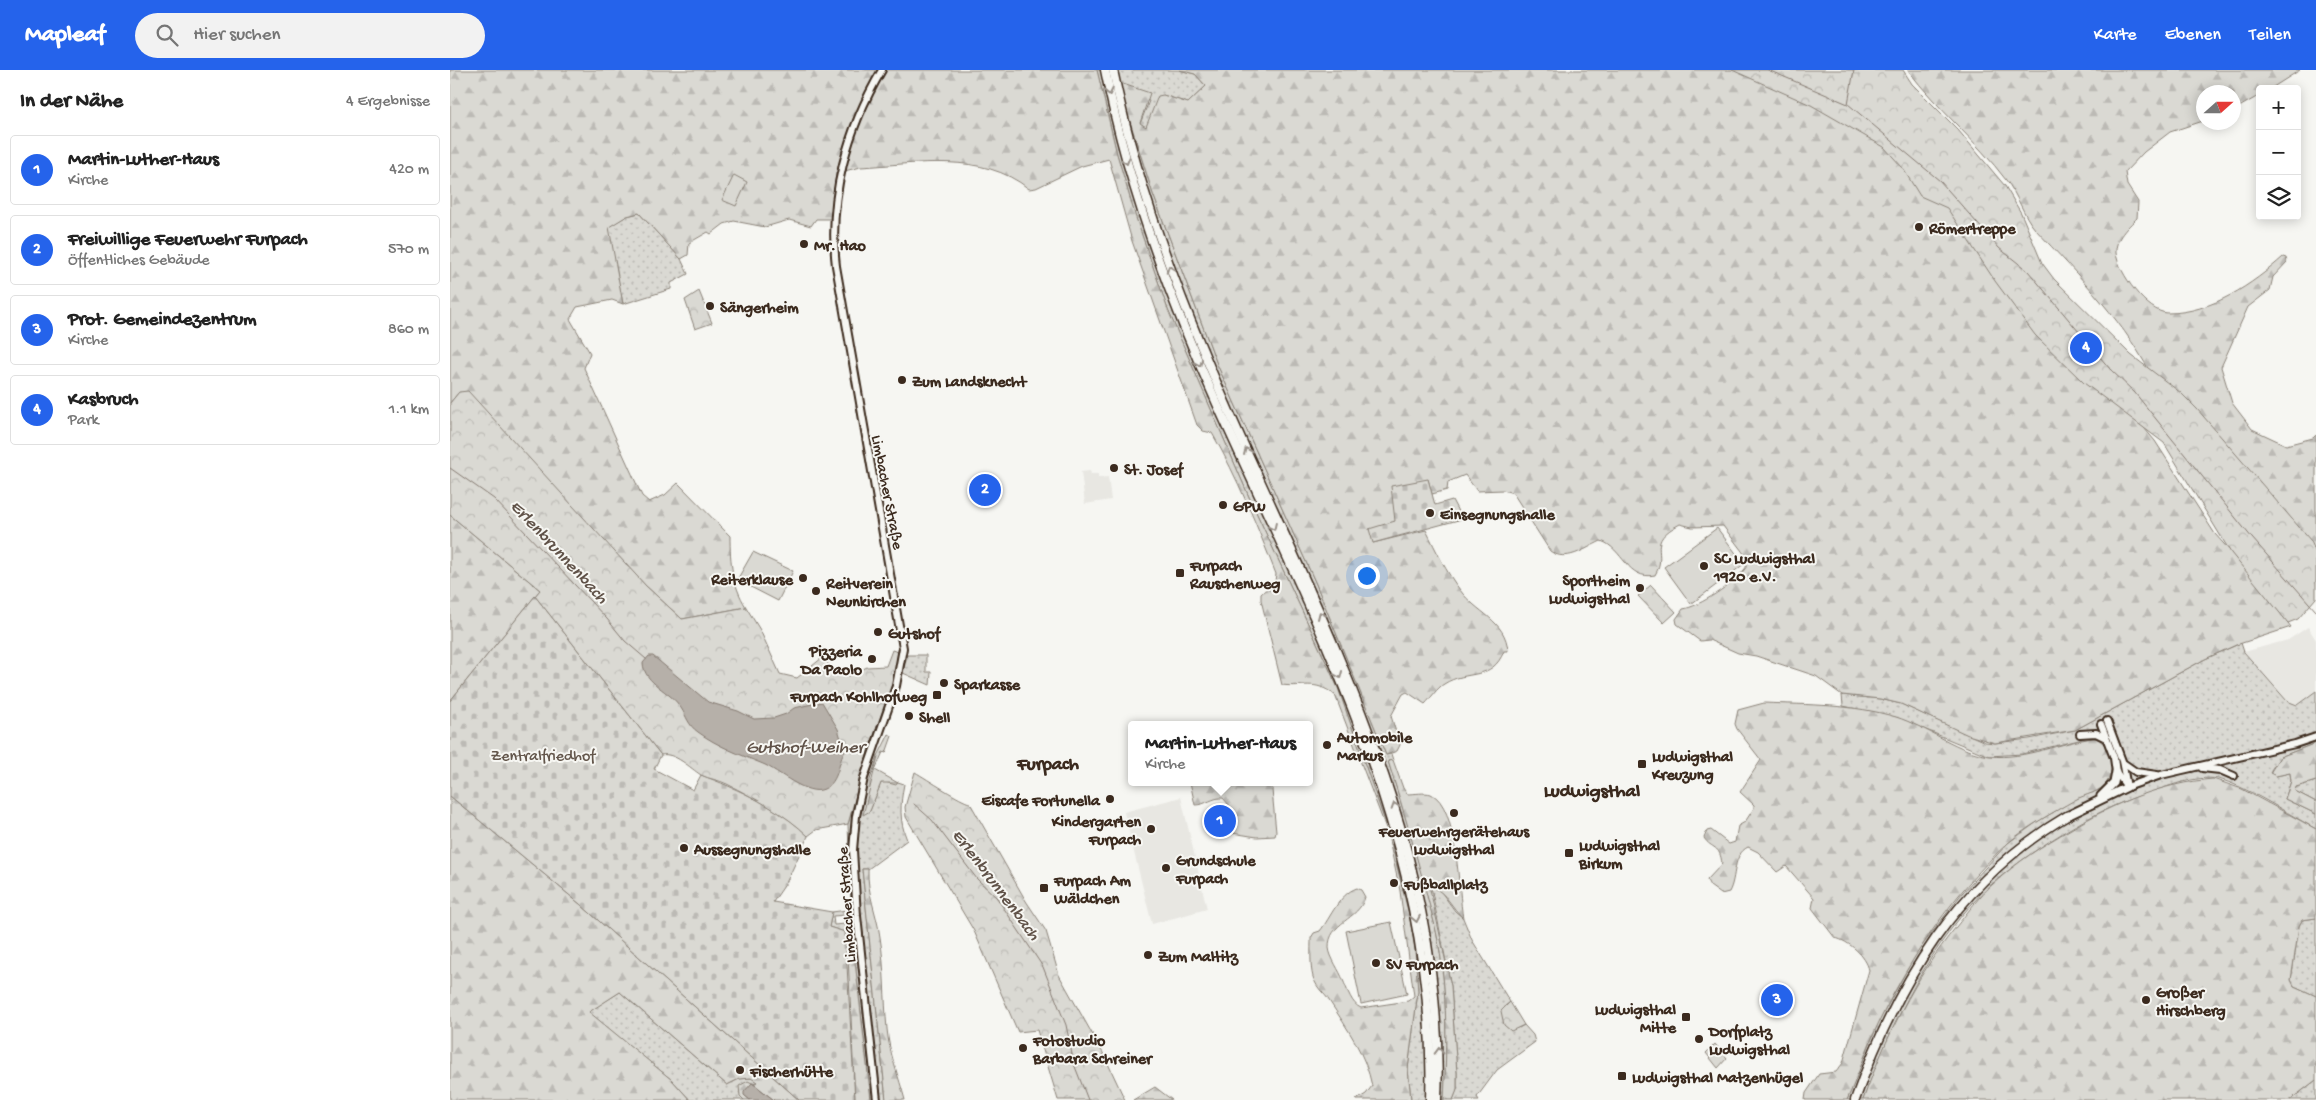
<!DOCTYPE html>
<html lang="de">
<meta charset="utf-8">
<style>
body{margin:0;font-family:"Gochi Hand",sans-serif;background:#f2f2f2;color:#222}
.controls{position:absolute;right:15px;top:15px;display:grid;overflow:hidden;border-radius:5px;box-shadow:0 2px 12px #0003}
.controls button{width:45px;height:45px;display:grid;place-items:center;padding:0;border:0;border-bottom:1px solid #e0e0e0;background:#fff;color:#222;font:25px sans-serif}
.compass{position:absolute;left:1746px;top:15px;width:45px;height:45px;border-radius:50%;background:#fff;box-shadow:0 2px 12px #0003;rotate:69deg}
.you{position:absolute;left:916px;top:505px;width:18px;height:18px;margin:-12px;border:4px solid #fff;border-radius:50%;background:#1a73e8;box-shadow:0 0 0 8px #1a73e833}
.badge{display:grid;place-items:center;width:32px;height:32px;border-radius:50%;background:#2563eb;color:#fff;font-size:16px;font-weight:700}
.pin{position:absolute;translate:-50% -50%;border:2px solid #fff;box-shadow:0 1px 5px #0006}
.popup{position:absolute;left:678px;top:651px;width:185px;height:65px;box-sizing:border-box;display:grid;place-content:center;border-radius:5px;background:#fff;filter:drop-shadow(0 1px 4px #0005);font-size:16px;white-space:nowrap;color:#767676}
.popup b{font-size:19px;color:#222}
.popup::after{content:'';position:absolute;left:50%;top:100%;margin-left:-10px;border:10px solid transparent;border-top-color:#fff}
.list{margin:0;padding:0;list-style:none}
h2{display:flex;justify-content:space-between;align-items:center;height:65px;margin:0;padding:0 20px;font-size:21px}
h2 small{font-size:16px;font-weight:400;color:#767676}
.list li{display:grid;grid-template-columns:32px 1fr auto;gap:15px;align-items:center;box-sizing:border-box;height:70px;margin:0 10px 10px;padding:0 10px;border:1px solid #e0e0e0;border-radius:5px}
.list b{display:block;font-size:19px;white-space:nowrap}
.list p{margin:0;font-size:16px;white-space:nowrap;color:#767676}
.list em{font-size:16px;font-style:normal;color:#767676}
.icon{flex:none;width:28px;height:28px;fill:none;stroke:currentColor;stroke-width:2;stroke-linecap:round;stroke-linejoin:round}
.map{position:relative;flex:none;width:1866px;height:1030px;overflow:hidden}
header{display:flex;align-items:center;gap:30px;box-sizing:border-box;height:70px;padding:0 25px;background:#2563eb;color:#fff}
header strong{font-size:24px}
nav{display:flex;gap:28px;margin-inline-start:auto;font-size:18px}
.search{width:350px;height:45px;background:#f2f2f2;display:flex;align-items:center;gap:12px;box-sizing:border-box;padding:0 18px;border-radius:28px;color:#767676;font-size:19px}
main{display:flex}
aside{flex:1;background:#fff}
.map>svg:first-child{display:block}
</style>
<header>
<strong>Mapleaf</strong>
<div class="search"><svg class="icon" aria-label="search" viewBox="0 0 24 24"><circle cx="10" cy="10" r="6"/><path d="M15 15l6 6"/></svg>Hier suchen</div>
<nav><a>Karte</a><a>Ebenen</a><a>Teilen</a></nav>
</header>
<main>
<aside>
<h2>In der Nähe<small>4 Ergebnisse</small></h2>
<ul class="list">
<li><span class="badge">1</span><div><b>Martin-Luther-Haus</b><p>Kirche</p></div><em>420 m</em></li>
<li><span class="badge">2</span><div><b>Freiwillige Feuerwehr Furpach</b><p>Öffentliches Gebäude</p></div><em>570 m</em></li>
<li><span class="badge">3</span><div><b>Prot. Gemeindezentrum</b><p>Kirche</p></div><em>860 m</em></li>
<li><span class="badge">4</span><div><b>Kasbruch</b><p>Park</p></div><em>1.1 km</em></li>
</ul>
</aside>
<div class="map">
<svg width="1866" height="1030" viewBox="0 0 1866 1030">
<defs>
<pattern id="grass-dots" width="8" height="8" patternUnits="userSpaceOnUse" patternTransform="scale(1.25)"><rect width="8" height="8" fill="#dad9d3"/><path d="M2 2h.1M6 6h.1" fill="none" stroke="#bcbab5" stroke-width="1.8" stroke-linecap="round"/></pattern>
<pattern id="forest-firs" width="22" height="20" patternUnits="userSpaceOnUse" patternTransform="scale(1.25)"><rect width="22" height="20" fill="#dad9d3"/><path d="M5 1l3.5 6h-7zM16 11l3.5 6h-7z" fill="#bcbab5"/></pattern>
<pattern id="cemetery-stones" width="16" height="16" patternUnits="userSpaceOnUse" patternTransform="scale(1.25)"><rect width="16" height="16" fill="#dad9d3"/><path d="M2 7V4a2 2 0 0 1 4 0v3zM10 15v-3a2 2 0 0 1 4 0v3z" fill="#bcbab5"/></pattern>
<pattern id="park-crowns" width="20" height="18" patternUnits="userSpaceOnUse" patternTransform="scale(1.25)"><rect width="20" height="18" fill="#dad9d3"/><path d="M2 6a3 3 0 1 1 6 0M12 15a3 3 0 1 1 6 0" fill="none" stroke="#bcbab5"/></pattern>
</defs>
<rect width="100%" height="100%" fill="#f6f6f2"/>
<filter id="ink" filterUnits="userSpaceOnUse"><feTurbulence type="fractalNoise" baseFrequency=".02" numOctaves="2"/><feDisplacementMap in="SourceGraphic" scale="10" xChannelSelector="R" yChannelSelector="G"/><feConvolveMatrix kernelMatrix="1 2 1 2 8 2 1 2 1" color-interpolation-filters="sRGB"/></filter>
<g filter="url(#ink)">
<g fill="#e8e7e2">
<path d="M640,401L641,404H648V408L658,407L661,430L635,434L631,402Z"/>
<path d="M1858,557L1866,570V621L1847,635L1837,631L1794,582L1838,570Z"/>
<path d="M731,727L757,839L702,854L674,742Z"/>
</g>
<g fill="url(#grass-dots)" stroke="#8a8278">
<path d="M647,0H729L745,4L756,16L738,33L713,25L696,57L690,54L699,31L670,13L676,39L703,124L767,294L866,514L936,685L941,684L943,690L938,691C955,745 971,798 984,852C998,909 997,972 994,1030H961L958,999L968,921L965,881L960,849L938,760L888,618L799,427L718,240L685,145L667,84Z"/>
<path d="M189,143L231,189L238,204L221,213V219L173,234L158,157L177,146Z"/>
<path d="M1791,573L1794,582L1837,631L1847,635L1866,621V673L1830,687L1821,700L1826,706L1840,703L1841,711L1835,729L1866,744V759C1842,746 1792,714 1768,709C1745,705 1717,717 1695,724C1667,733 1641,746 1616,761C1590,777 1565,794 1542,814C1482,868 1441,955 1413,1030H1397L1429,951L1465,885L1512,823L1558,773L1587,752L1627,728L1649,720L1662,701L1655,674L1633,669L1572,684L1539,686L1445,647L1393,636L1392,625L1430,629L1451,634L1535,672L1545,673L1579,669L1625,660L1755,589Z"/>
<path d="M457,585H476V602H481L480,615L453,603Z"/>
<path d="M418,682L428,686L420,710V741L431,713L435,712L446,715L448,712L454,714C450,735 449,750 457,770L418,799H412L436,1030H421L400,848L396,845L383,846L384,855L396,854L395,862L379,857L382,842L397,840L401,837L398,754Z"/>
<path d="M1866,711V732L1845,721L1846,717Z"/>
<path d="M981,817L989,819L1005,841L1013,848L1022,870L1060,932L1055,936L1069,958L1074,955L1083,965L1085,972L1047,1000L1027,1027L1029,1030H1003L1007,1019V1003L1001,916Z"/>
<path d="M1866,848V926L1844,916L1841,910L1849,856L1852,850Z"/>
<path d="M170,922L277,1015L289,1009L302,1008L307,1012L289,1022L294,1030H240L222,1010L138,942Z"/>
<path d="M1866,1010V1030H1840Z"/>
</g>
<g fill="url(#forest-firs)" stroke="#8a8278">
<path d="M0,0H647L667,84L685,145L718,240L799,427L888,618L938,760L960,849L965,880L968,921L958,999L961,1030H906L916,1024L922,1016C916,985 897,958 880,932C874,922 868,921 863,907C860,896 861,880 861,868L864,863L870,861C881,847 889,824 907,818L911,820L915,827C909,850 878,852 879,878C880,888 890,901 893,910C897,919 902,935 911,938L958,931L964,926L950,821L937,761L885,625C864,609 854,618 832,615L811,530V524L825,511L826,504C807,456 788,408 762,363L753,361L747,355L682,171L659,89L632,96L586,118L579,119C532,81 466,94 411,97L386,103L381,149H366L361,156L339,150L315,157L284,151L274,154L261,164L258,162L239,173L238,185L231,189L189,143L177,146L159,157L173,234L162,230L127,237L120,249L140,283L134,298L192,426L199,432L215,425L228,413L280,466C280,492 282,514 296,537L232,549L196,516L9,322L0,333Z"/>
<path d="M729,0H1342L1419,28L1705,371L1765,464L1805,509L1841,557L1786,575L1755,589L1625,660L1545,673L1518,665L1451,634L1430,629L1392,625L1366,606L1306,586L1288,583L1259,570L1250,571L1227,554L1226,549L1233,539C1249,537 1284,513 1294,500C1297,498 1297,492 1298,489L1273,456L1242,457L1230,454C1194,473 1219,481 1205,505C1177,511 1173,478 1151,471C1134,479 1116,493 1100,481L1063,423L1053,420L1027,421L1015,405L998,412L997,420L982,424L978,409L945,451L923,473L976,460C986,480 996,502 1010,520C1026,543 1056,550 1058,581H1054C1042,612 1017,599 994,614C987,618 981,628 975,634L957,622L953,624L941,646L950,675L947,681L936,685L866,514L767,294L703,124L676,39L670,13L700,23L690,53L696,57L708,26L713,25L738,33L756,16L745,4Z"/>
<path d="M1458,0H1850L1820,19H1810V25L1784,40V22H1754L1753,51L1720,62L1694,82L1675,102L1677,115L1688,132L1687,148C1678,157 1665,168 1666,183C1668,202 1697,243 1718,243C1761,243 1803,214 1833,187L1836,188L1837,192L1823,207L1820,220L1798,237L1771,297L1782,333L1802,359L1836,375L1863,368L1866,365V489L1706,314C1678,255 1629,206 1585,159C1573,145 1568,125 1556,110C1527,71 1487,39 1458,0Z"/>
<path d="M0,445L90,520L0,631Z"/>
<path d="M1314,633C1358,635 1403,634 1446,647C1475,656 1511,683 1540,686C1576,690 1610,672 1644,668C1660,671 1666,699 1657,712C1650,723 1635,724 1625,730C1602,743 1578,756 1558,773C1505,821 1461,886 1430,950C1417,976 1409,1004 1397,1030H1355L1356,1023L1369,1004L1386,1002L1393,993L1419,900C1416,886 1399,871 1385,868L1362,838L1364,828L1336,796L1327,802L1308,782L1298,777C1282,785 1287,807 1279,822L1271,824L1260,816L1257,810L1272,794C1270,774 1262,780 1254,768L1257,761L1261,760L1279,774L1285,772L1288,756L1295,752L1304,738V735L1290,722L1311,690L1287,659L1285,654L1288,640Z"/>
<path d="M439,664L442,666L436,683L433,682L425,700L448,713H431L420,741L413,745L428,686Z"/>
<path d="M1866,673V711L1846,717L1845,721L1866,732V744L1835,729L1841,711L1840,703L1826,706L1820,703L1830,687Z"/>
<path d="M943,690L953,718L957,724C964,724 975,722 981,724C1008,735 1008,821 1013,848C1002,838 996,822 982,817L980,819L1001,916L1007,1003V1020L1003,1030H994C997,972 998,909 984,852C970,798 955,744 938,691Z"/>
<path d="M1763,709L1792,719L1866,759V848L1852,850L1849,856L1841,910L1844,916L1866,926V1010L1840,1030H1413C1436,967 1464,909 1506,857C1518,842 1529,826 1543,814C1567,792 1593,775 1621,759C1664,733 1712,713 1763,709Z"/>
<path d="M740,712H824L822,720L826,762L825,766L807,767L782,763L779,735L773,728C763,727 756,735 745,735Z"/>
<path d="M0,726L130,834L349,1030H324L304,1014L294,1025L300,1030H294L290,1026L289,1016L298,1011L304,1014L307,1012L301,1008L289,1009L277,1015L170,922L139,942L222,1010L240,1030H0Z"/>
<path d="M412,799H418C417,824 427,844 430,867C435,898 434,928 437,959C439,983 449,1007 455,1030H436Z"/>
<path d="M396,845L400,848L421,1030H405Z"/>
<path d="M705,1017L722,1030H683Z"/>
</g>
<g fill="url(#cemetery-stones)" stroke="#8a8278">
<path d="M978,409L985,435L1002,430L1012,449L923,473L919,459L945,451L941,416Z"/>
<path d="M85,526L211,685L204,699L243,720L251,705C286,718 332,739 358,766L336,813L323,832L382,842L379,857L395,862L405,1030H349L130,834L0,726V631Z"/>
</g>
<g fill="url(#park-crowns)" stroke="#8a8278">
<path d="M1282,0H1453L1462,14L1508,60L1555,116L1571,143L1592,193L1604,209L1681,285L1731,323L1747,339L1861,471L1866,483V528L1848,549L1838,553L1781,483L1714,373L1634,313L1585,265L1545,211L1497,138L1470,126L1452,97L1434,77L1361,35Z"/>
<path d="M249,221L262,253L245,259L235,230Z"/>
<path d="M18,321L196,516L232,549L296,537L310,560L330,604L347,608L372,588L379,595L399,606L417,597L436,596L442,580L448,582L443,612L418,682L398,754L366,760L358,766C336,744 304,728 277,714C269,710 259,709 251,705C240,698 225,682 211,685L85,526L90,520L0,445V333L9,322Z"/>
<path d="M1201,515L1226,542L1214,553L1188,526Z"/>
<path d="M465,702C477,709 512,732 520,733L576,831L596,861L609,905L653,983L675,1030H608L587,960L568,962L524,861L456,747L455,737Z"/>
<path d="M1060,932L1074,955L1061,961L1054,955L1051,941Z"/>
<path d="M1265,974L1277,988L1268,998L1256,983Z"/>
</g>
<g fill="#dad9d3" stroke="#8a8278">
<path d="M284,105L297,112L286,136L272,130Z"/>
<path d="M1267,458L1294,494L1241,534L1214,497Z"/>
<path d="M303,482L343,501L328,531L287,510Z"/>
<path d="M941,852L957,924L911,934L896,861Z"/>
</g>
<g fill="#b6b0a9" stroke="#857a71">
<path d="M199,586H203L258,632L288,641L304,649L324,648L336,644L344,638L372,632L388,659L395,682C388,689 390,712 374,719C357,727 328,700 313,694C291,685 267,676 248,662C238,655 237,647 231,638C221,621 194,614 193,593Z"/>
<path d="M302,1013L324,1030H300L294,1025V1022Z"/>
</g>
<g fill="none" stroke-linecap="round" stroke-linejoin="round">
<g stroke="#857a71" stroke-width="1">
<path d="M1318,0L1398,34L1490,111L1549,178L1578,201L1660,299L1685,323L1802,468L1866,541"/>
<path d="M1398,34L1404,0"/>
<path d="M0,398L44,429L157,549L175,571L196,589"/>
<path d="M464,734L482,750L527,809L547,828L593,897L616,955L624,994L638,1030"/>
</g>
<g stroke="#3b2a1e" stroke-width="10">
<g id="secondary">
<path d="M1657,651L1672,691L1677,717"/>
<path d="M1651,654L1664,688L1666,702L1677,717"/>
<path d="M1630,664L1646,663L1656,668"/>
<path d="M1673,693L1686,702L1707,705"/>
<path d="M1752,698L1770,700L1784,706"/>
<path d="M1677,717L1711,705L1845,674L1866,667"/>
<path d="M427,1030L407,846L403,780L406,746L414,708L446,616L453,578L386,196C378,128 397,59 432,0"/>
</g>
</g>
<g stroke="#3b2a1e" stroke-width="11">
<g id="primary">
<path d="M1651,726L1664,713L1666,702"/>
<path d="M1617,746L1677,717"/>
</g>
</g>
<g stroke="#3b2a1e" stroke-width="11">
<g id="highway">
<path d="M655,0C678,117 719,228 768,336C868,559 989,778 980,1030"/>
<path d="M663,0C692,142 748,275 808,406C898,604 997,806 987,1030"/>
<path d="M1405,1030C1446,914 1508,810 1617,746"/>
</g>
</g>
<use href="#secondary" stroke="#f6f6f2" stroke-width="6"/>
<use href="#primary" stroke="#f6f6f2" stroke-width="7"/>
<use href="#highway" stroke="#f6f6f2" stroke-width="8"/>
</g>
<defs><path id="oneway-chevron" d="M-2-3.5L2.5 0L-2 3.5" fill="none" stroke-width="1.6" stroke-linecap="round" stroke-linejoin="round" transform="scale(1.25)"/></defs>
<g stroke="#989088">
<use href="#oneway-chevron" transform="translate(659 22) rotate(78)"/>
<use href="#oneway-chevron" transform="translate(676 91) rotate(74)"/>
<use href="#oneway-chevron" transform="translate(720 199) rotate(-110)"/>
<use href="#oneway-chevron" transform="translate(749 293) rotate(67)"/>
<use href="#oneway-chevron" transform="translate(797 381) rotate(-114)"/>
<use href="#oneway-chevron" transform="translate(823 457) rotate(65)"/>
<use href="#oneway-chevron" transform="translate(871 545) rotate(-114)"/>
<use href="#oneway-chevron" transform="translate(889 605) rotate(67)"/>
<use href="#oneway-chevron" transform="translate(945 736) rotate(-108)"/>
<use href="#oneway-chevron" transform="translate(966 849) rotate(79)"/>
<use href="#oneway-chevron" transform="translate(989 981) rotate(-91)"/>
</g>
</g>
<g fill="#3b2a1e" stroke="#f6f6f2" stroke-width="2">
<circle cx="1469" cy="157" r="5"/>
<circle cx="354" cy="174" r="5"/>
<circle cx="260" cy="236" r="5"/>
<circle cx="452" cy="310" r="5"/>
<circle cx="664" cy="398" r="5"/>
<circle cx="773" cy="435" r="5"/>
<circle cx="980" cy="443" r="5"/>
<circle cx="1254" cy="496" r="5"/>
<rect x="725" y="498" width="10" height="10" rx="2.5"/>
<circle cx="353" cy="508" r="5"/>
<circle cx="1190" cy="518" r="5"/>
<circle cx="366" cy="521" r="5"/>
<circle cx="428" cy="562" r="5"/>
<circle cx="422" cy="589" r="5"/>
<circle cx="494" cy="613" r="5"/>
<rect x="482" y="620" width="10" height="10" rx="2.5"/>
<circle cx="459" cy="646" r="5"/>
<circle cx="877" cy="675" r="5"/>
<rect x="1187" y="689" width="10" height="10" rx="2.5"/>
<circle cx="660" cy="729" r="5"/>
<circle cx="1004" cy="743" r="5"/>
<circle cx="701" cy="759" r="5"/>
<circle cx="234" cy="778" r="5"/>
<rect x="1114" y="778" width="10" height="10" rx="2.5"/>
<circle cx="716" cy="798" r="5"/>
<circle cx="944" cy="813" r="5"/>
<rect x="589" y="813" width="10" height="10" rx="2.5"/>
<circle cx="698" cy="885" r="5"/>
<circle cx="926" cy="893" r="5"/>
<circle cx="1696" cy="930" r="5"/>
<rect x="1231" y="942" width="10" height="10" rx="2.5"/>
<circle cx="1249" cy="969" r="5"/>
<circle cx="573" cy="978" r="5"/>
<circle cx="290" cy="1000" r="5"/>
<rect x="1167" y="1001" width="10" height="10" rx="2.5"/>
</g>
<g text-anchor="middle" stroke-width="4" stroke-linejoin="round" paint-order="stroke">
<g font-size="16" font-weight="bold" fill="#3b2a1e" stroke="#f6f6f2" text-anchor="start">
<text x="1479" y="163">Römertreppe</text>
<text x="364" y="180">Mr. Hao</text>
<text x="270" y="242">Sängerheim</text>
<text x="462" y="316">Zum Landsknecht</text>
<text x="674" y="404">St. Josef</text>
<text x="783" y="441">GPW</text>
<text x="990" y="449">Einsegnungshalle</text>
<text x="1264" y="493">SC Ludwigsthal<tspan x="1264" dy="18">1920 e.V.</tspan></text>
<text x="740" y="500">Furpach<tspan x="740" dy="18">Rauschenweg</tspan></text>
<text x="343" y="514" text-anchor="end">Reiterklause</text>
<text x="1180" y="515" text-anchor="end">Sportheim<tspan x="1180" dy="18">Ludwigsthal</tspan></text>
<text x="376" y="518">Reitverein<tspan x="376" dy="18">Neunkirchen</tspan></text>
<text x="438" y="568">Gutshof</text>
<text x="412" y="586" text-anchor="end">Pizzeria<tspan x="412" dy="18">Da Paolo</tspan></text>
<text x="504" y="619">Sparkasse</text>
<text x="477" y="631" text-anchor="end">Furpach Kohlhofweg</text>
<text x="469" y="652">Shell</text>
<text x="887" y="672">Automobile<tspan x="887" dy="18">Markus</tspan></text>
<text x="1202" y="691">Ludwigsthal<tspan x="1202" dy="18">Kreuzung</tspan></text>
<text x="650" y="735" text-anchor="end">Eiscafe Fortunella</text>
<text x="691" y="756" text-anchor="end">Kindergarten<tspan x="691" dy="18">Furpach</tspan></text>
<text x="1004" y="766" text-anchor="middle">Feuerwehrgerätehaus<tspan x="1004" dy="18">Ludwigsthal</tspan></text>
<text x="1129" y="780">Ludwigsthal<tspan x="1129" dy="18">Birkum</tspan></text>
<text x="244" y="784">Aussegnungshalle</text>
<text x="726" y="795">Grundschule<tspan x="726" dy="18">Furpach</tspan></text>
<text x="604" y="815">Furpach Am<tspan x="604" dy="18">Wäldchen</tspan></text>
<text x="954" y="819">Fußballplatz</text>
<text x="708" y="891">Zum Maltitz</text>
<text x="936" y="899">SV Furpach</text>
<text x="1706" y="927">Großer<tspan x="1706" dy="18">Hirschberg</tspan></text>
<text x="1226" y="944" text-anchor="end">Ludwigsthal<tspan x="1226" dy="18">Mitte</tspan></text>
<text x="1259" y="966">Dorfplatz<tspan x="1259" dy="18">Ludwigsthal</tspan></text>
<text x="583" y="975">Fotostudio<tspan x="583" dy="18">Barbara Schreiner</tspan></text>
<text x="300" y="1006">Fischerhütte</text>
<text x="1182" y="1012">Ludwigsthal Matzenhügel</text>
</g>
<g font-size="16" fill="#3b2a1e" stroke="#f6f6f2">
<text transform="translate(439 422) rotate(79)" y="6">Limbacher Straße</text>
<text transform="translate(395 835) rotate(-94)" y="6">Limbacher Straße</text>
</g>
<g font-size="16" fill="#63564b" stroke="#f6f6f2">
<text x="93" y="690">Zentralfriedhof</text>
</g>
<g font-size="18" font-style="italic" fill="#605248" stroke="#f6f6f2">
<text transform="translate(110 481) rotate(47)" y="6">Erlenbrunnenbach</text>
<text x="355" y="682">Gutshof-Weiher</text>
<text transform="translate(547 814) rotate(53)" y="6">Erlenbrunnenbach</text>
</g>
<g font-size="19" font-weight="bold" fill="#3b2a1e" stroke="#f6f6f2">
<text x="598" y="699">Furpach</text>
<text x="1142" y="726">Ludwigsthal</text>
</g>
</g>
</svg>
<div class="controls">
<button>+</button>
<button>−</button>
<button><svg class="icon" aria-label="layers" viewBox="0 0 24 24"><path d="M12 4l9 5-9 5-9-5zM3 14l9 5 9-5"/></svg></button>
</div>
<svg class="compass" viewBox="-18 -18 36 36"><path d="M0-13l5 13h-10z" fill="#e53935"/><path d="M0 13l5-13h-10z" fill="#767676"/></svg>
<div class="you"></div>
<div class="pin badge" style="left:770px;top:751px">1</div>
<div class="popup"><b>Martin-Luther-Haus</b>Kirche</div>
<div class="pin badge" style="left:535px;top:420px">2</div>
<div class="pin badge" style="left:1327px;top:930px">3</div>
<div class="pin badge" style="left:1636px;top:278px">4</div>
</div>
</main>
